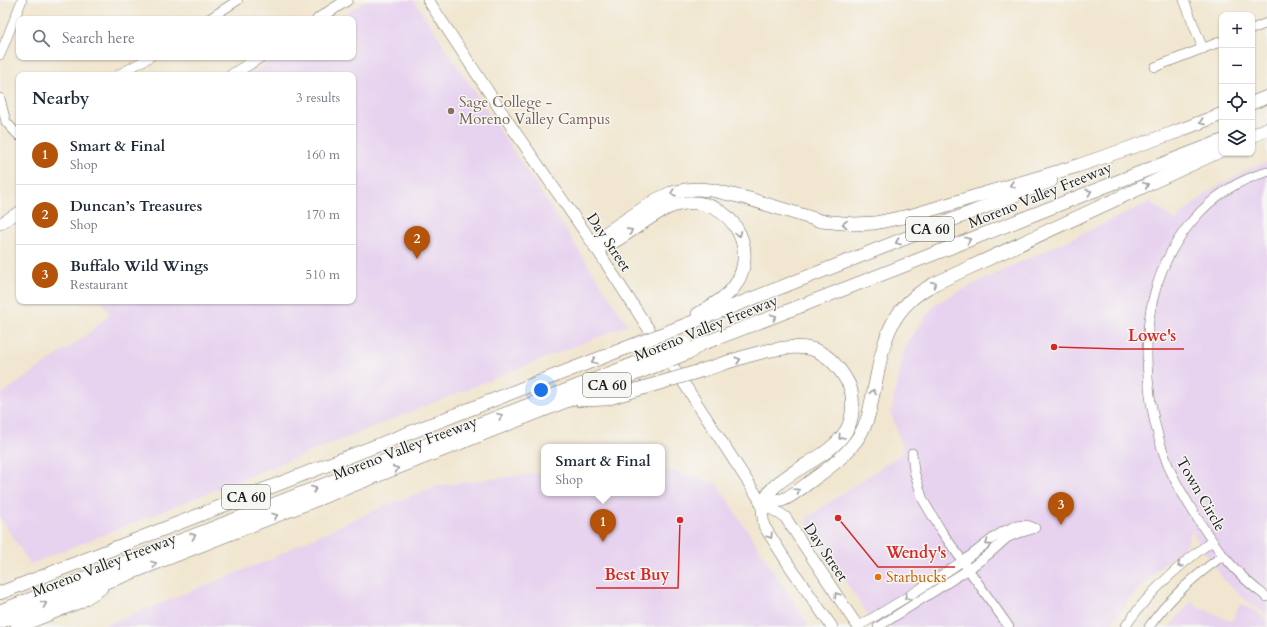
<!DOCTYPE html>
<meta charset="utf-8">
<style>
body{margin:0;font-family:Cardo,serif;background:#f2f2f3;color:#1f2937}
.controls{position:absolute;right:12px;top:12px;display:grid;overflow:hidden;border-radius:8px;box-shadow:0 1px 3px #0004}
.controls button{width:36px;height:36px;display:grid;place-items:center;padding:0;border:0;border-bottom:1px solid #e0e1e3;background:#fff;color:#1f2937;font:20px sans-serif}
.you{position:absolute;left:541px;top:390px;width:14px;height:14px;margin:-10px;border:3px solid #fff;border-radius:50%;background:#1a73e8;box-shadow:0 0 0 6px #1a73e833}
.badge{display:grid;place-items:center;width:26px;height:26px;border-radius:50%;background:#b45309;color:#fff;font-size:13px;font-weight:700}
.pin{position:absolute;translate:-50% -33px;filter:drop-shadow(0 1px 2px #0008)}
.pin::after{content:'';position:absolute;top:21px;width:14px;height:12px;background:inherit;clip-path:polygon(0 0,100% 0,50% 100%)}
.popup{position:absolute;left:541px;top:444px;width:124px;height:52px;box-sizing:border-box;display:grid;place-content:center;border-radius:8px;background:#fff;filter:drop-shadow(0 1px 3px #0005);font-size:13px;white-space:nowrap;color:#747a83}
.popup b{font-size:15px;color:#1f2937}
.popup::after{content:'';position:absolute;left:50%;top:100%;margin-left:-8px;border:8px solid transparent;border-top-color:#fff}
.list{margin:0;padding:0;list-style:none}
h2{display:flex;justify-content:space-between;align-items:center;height:52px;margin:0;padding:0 16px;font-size:17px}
h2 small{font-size:13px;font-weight:400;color:#747a83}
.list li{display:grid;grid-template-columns:26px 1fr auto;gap:12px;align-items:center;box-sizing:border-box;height:60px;padding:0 16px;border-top:1px solid #e0e1e3}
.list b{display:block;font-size:15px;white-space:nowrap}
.list p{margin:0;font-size:13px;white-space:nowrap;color:#747a83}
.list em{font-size:13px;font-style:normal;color:#747a83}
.icon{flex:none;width:22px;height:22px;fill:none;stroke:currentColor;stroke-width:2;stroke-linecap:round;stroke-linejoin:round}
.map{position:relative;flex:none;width:1267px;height:627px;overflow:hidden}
.search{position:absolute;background:#fff;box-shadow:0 1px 3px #0004;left:16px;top:16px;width:340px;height:44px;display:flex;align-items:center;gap:10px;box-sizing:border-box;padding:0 14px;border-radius:8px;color:#747a83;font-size:15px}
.panel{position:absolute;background:#fff;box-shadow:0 1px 3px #0004;left:16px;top:72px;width:340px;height:232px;border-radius:8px}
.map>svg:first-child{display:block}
</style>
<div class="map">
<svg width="1267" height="627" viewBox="0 0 1267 627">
<rect width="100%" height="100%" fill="#f6f6f2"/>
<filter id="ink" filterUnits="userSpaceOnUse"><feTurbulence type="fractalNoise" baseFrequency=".025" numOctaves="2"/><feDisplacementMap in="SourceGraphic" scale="8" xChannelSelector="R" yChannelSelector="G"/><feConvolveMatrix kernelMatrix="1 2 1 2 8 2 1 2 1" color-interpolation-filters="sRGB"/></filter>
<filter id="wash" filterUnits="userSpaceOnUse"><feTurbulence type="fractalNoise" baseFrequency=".012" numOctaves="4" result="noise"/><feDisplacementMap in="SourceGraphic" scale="16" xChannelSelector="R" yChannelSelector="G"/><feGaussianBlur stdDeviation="0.9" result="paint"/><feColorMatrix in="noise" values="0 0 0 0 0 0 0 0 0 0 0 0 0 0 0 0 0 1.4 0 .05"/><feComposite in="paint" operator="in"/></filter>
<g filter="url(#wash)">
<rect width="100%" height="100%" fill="#f1e6cf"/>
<g fill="#e7d2ef">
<path d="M366,0H414L628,325L30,564L0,518V395L84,337L110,314L101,301H353V75H250L278,57H353V19H337Z"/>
<path d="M1267,163V615L1245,599L1224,580L1191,531L1187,544L1164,563L1131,597L1109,627H876L807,524L808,517L904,452L891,413L905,346L935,304L976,283L1150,202L1176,221L1178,217L1211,190L1252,167Z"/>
<path d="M662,468L717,484L808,624L807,627H101L269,560L295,546L384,506L437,486L544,472V493H662Z"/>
<path d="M1192,601L1196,606L1232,621L1240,604L1257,612L1267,621V627H1169Z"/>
</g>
</g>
<g filter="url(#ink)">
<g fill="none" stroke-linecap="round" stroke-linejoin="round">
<g stroke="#67635b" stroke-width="10">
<g id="minor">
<path d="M1184,0L1203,49"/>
<path d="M209,19L238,0"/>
<path d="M1252,29L1267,23"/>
<path d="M0,55L22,0"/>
<path d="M1155,67L1222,41"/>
<path d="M118,75L150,57"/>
<path d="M0,98L6,122L19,136"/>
<path d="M1267,172C1208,188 1167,241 1153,299C1141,348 1148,413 1166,460C1172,477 1182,493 1191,508C1212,543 1234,574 1267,597"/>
<path d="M912,453L914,471L923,500L942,532L1009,627"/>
<path d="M857,627C893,606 929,584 964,560C978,551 991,538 1006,530C1017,525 1024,523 1035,528"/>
<path d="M878,627L969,569L989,554L1007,538L1016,534L1033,529"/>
<path d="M1125,627C1149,592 1178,566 1212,541"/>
<path d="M1149,627C1169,598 1194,577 1222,556"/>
</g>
</g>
<g stroke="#67635b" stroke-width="12">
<g id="major">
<path d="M428,0L511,126L596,248L761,502L785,517L858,627"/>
<path d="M318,19L347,0"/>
<path d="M232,75L260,57"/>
<path d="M0,224L19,212"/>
<path d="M761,502L764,526L789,565L832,627"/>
</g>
</g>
<g stroke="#67635b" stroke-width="14">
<g id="highway">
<path d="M1252,103L1267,97"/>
<path d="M1173,133L1222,114"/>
<path d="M1252,136L1267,129"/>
<path d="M596,248L605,234L656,200L671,193L685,190L698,189L711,190L746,198L821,221L854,224L875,223L913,215L1077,166L1182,130"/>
<path d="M596,248C601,246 608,245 613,242C636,230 661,204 687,203C731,200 759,247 736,284C728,297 711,306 698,314"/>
<path d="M670,331L1051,181"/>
<path d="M690,352L699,345C874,279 1047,208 1222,141"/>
<path d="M700,371C730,362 782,341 812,349C828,354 839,367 847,381C855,393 854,419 846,431C830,457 796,466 775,486C770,491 766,497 761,502"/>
<path d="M580,400L606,399L653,385"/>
<path d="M761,502C768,502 776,501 782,500C790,498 808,483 815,478C835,464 855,448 865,425C870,414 871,402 874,390C884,342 887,309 934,284L1222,150"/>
<path d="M0,593L631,346"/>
<path d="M0,611L639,362"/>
<path d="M0,622L77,591L118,578L645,370"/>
<path d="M17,627L81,601L101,588"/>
</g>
</g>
<use href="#minor" stroke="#fff" stroke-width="9"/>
<use href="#major" stroke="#fff" stroke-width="11"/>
<use href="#highway" stroke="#fff" stroke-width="13"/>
<g stroke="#67635b" stroke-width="14" stroke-linecap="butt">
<g id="highway-bridge">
<path d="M631,346L670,331"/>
<path d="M639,362L685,344"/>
<path d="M645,370L690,352"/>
<path d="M653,385L700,371"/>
</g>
</g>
<use href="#highway-bridge" stroke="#fff" stroke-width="13"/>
</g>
<defs><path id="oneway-chevron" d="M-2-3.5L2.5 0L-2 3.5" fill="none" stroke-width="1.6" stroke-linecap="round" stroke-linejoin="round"/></defs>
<g stroke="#999">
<use href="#oneway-chevron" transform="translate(1202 122) rotate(159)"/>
<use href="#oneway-chevron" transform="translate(1012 185) rotate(163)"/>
<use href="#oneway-chevron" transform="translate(1146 185) rotate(-25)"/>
<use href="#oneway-chevron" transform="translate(1089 192) rotate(-21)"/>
<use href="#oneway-chevron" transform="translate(673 193) rotate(161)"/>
<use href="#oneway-chevron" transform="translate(845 224) rotate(-177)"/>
<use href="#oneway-chevron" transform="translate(630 231) rotate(-32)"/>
<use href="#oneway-chevron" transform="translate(739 234) rotate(66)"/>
<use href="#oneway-chevron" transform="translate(968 240) rotate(-22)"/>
<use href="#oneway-chevron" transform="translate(898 242) rotate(159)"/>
<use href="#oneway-chevron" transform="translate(934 284) rotate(-27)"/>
<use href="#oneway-chevron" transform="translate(774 317) rotate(-21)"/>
<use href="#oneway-chevron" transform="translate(738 360) rotate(-17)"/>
<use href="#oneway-chevron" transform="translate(594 361) rotate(159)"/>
<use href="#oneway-chevron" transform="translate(873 392) rotate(-79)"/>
<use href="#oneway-chevron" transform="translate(500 416) rotate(-21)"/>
<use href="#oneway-chevron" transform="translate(841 437) rotate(131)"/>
<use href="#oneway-chevron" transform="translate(396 469) rotate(-21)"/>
<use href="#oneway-chevron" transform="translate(314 489) rotate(-21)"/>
<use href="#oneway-chevron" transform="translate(797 491) rotate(-35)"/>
<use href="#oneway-chevron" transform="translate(275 516) rotate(-21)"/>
<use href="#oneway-chevron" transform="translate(193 536) rotate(-21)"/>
<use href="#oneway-chevron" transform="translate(770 536) rotate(57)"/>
<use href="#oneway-chevron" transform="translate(988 543) rotate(144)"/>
<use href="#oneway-chevron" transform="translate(154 564) rotate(-21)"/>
<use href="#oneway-chevron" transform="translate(1180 565) rotate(140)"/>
<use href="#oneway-chevron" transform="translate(837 595) rotate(-124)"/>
<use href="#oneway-chevron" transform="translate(907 597) rotate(146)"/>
<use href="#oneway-chevron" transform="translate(44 604) rotate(-22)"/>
</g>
</g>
<circle fill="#8d6e63" stroke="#f6f6f2" stroke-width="1.5" cx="451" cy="111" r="4"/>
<circle fill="#e8710a" stroke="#f6f6f2" stroke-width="1.5" cx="878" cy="577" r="4"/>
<g text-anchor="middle" stroke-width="3" stroke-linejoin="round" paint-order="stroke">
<g fill="#f6f6f2" stroke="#5d5d5c" stroke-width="1">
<rect x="906" y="217" width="48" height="24" rx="3"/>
<rect x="583" y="373" width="48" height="24" rx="3"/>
<rect x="222" y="485" width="48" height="24" rx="3"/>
</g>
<g font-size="14" font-weight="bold" fill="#1c1c1c">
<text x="930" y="234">CA 60</text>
<text x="607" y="390">CA 60</text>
<text x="246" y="502">CA 60</text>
</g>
<g font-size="15" fill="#785e54" stroke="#f6f6f2" text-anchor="start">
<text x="459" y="107">Sage College -<tspan x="459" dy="17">Moreno Valley Campus</tspan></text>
</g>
<g font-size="15" fill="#1c1c1c" stroke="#f6f6f2">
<text transform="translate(1040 195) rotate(-22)" y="5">Moreno Valley Freeway</text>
<text transform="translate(609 242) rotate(56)" y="5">Day Street</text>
<text transform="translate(706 328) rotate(-22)" y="5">Moreno Valley Freeway</text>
<text transform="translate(405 448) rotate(-21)" y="5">Moreno Valley Freeway</text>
<text transform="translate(1201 494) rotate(60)" y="5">Town Circle</text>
<text transform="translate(826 552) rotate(56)" y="5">Day Street</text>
<text transform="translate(104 565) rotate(-21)" y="5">Moreno Valley Freeway</text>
</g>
<g font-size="15" fill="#c56008" stroke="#f6f6f2" text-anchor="start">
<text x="886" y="582">Starbucks</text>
</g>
</g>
<path fill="none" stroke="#d62828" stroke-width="1.5" d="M1054 347L1120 349H1184M838 518L878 567H955M680 520L678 588H596"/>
<g fill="#d62828" stroke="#f6f6f2" stroke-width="1.5">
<circle cx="1054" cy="347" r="4"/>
<circle cx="838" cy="518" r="4"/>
<circle cx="680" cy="520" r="4"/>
</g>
<g font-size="16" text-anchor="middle" font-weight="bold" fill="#d62828" stroke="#f6f6f2" stroke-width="3" stroke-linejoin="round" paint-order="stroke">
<text x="1152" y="341">Lowe's</text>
<text x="916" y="558">Wendy's</text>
<text x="637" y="580">Best Buy</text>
</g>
</svg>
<div class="controls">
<button>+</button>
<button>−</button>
<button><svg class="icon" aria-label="locate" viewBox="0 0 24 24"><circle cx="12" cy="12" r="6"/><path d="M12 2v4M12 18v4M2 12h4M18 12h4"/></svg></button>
<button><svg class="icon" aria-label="layers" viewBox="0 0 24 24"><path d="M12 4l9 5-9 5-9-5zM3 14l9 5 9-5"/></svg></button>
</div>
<div class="you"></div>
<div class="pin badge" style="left:603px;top:542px">1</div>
<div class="popup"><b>Smart &amp; Final</b>Shop</div>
<div class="pin badge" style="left:417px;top:259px">2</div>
<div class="pin badge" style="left:1061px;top:525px">3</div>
<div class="search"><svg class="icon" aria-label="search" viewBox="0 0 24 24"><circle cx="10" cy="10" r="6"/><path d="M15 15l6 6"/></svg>Search here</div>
<section class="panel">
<h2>Nearby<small>3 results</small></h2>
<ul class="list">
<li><span class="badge">1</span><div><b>Smart &amp; Final</b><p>Shop</p></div><em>160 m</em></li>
<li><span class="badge">2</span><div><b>Duncan’s Treasures</b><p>Shop</p></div><em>170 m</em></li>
<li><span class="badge">3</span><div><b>Buffalo Wild Wings</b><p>Restaurant</p></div><em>510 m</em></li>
</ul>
</section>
</div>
